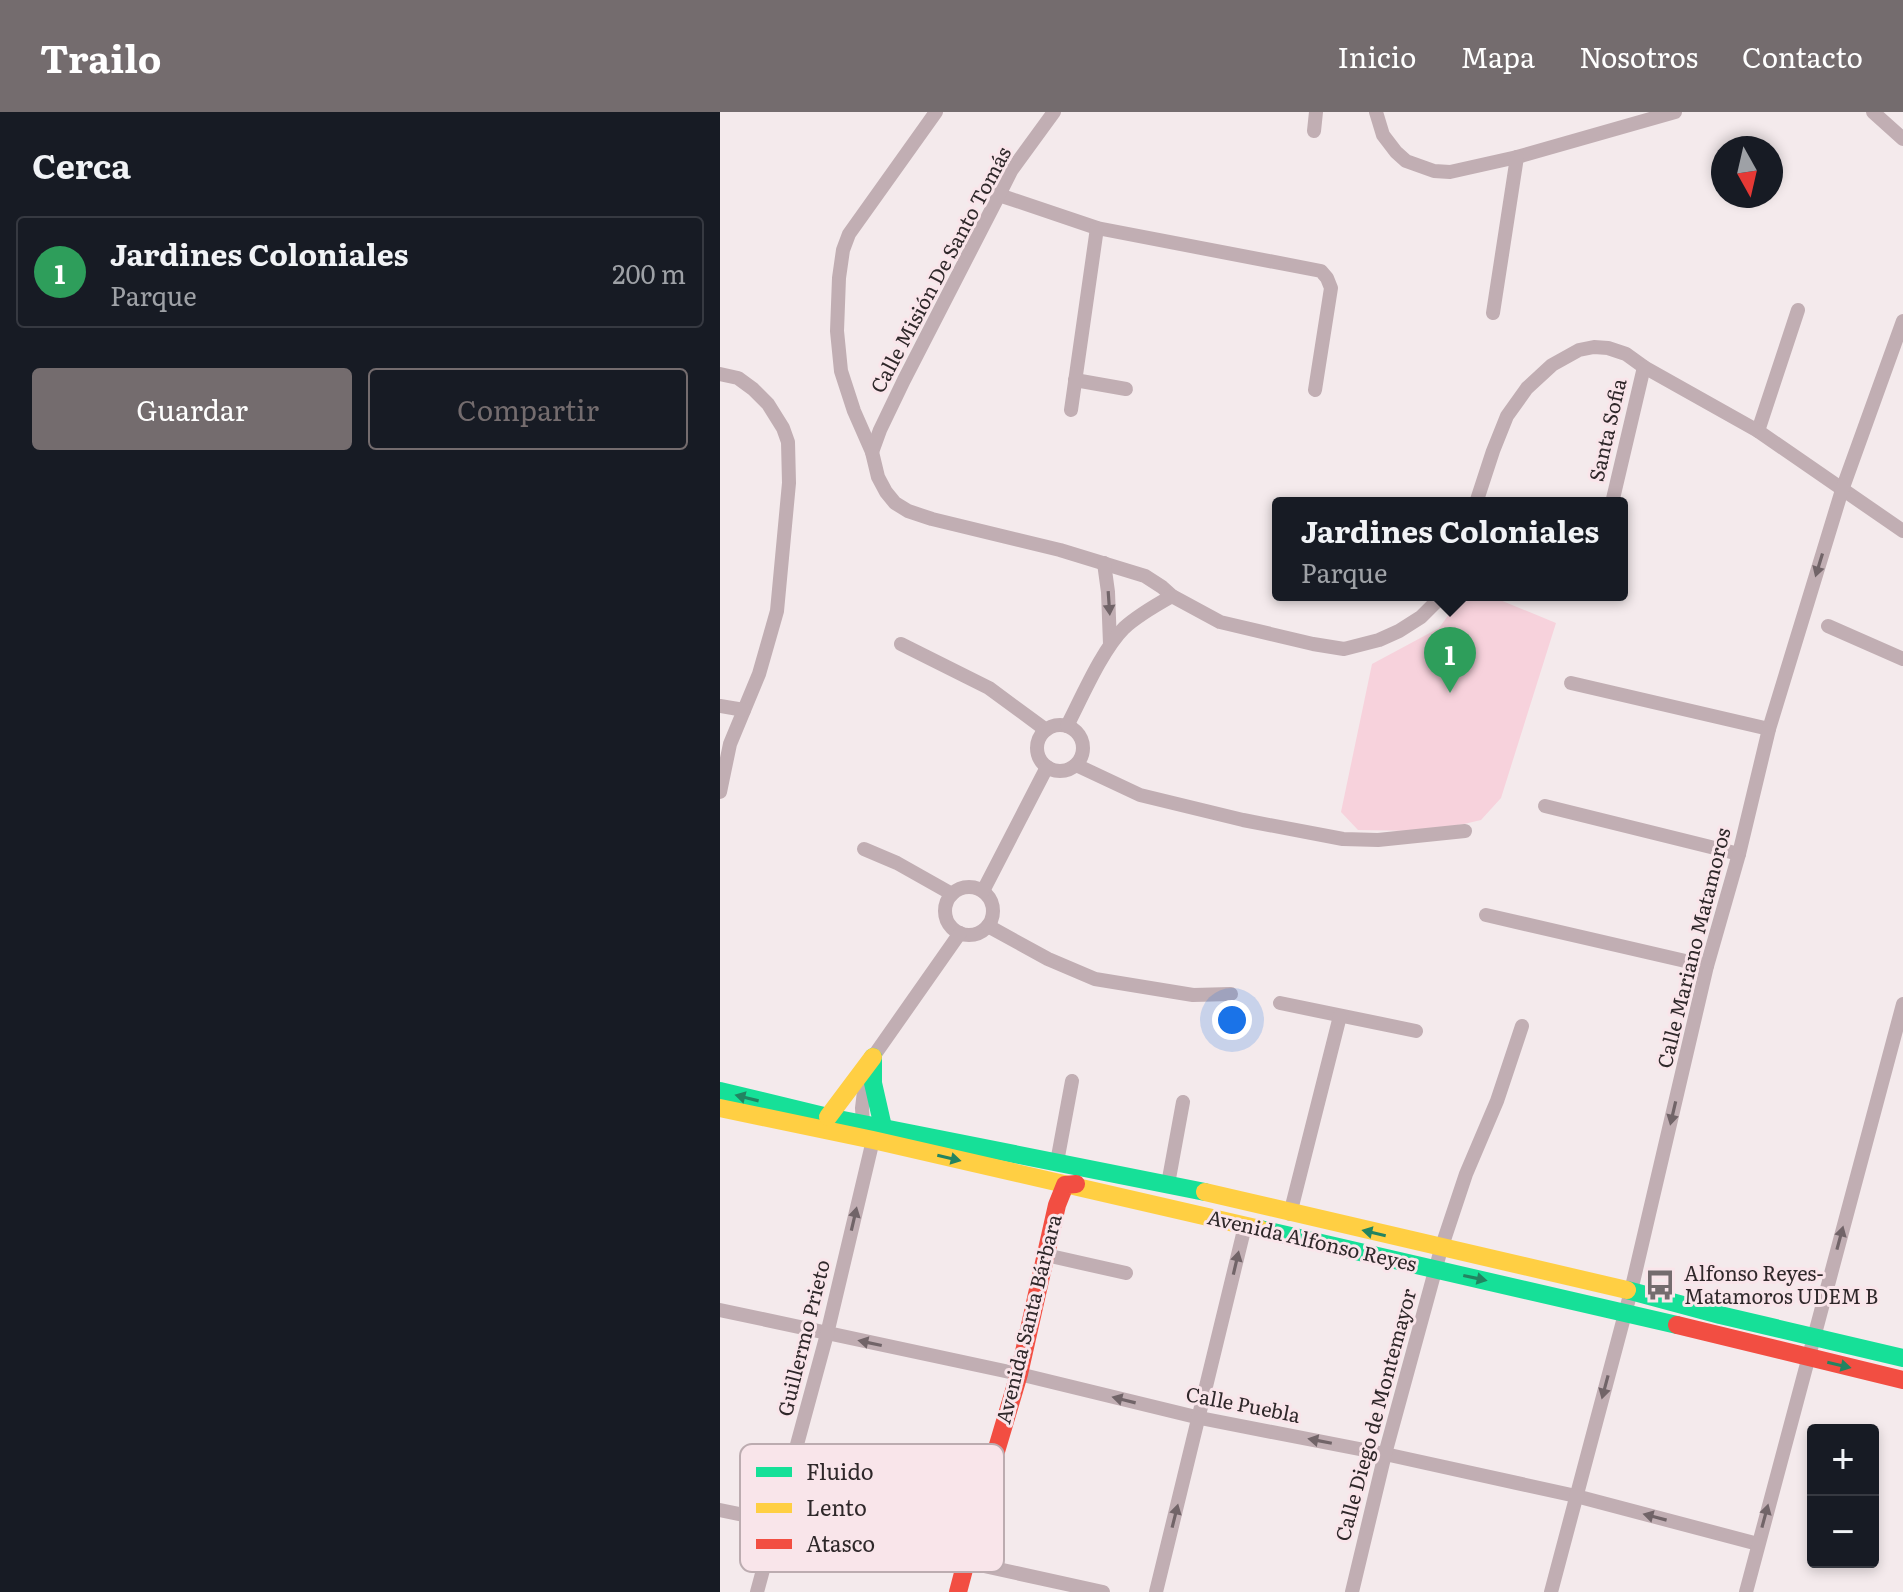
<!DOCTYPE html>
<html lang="es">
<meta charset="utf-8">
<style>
body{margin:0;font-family:Literata,serif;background:#20242c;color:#f1f3f6}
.controls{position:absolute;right:24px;bottom:24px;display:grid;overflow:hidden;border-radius:8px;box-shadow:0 4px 12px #0003}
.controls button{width:72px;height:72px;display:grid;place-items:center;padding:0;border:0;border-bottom:2px solid #363941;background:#171b24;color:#f1f3f6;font:40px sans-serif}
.compass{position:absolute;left:991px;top:24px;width:72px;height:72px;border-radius:50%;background:#171b24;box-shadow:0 4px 12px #0003;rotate:172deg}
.you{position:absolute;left:512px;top:908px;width:28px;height:28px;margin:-20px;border:6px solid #fff;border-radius:50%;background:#1a73e8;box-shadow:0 0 0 12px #1a73e833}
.badge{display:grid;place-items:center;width:52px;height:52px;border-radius:50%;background:#746c6e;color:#fff;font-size:26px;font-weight:700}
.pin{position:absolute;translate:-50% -66px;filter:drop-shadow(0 2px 4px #0008)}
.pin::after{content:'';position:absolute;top:42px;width:28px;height:24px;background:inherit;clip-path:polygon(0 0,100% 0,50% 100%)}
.popup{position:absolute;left:552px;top:385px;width:356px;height:104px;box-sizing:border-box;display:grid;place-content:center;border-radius:8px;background:#171b24;filter:drop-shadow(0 2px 6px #0005);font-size:26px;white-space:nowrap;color:#9ea1a6}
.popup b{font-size:30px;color:#f1f3f6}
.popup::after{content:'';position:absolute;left:50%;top:100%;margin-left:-16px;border:16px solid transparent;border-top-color:#171b24}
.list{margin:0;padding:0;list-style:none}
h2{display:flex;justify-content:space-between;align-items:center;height:104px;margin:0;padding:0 32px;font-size:34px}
h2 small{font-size:26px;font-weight:400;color:#9ea1a6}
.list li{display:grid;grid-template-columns:52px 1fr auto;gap:24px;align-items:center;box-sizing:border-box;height:112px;margin:0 16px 16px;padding:0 16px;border:2px solid #363941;border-radius:8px}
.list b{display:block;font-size:30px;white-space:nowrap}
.list p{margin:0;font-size:26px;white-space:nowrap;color:#9ea1a6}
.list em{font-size:26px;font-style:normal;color:#9ea1a6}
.actions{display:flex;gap:16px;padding:24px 32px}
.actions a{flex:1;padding:18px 0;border:2px solid #746c6e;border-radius:8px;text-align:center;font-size:28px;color:#746c6e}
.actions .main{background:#746c6e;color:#fff}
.map{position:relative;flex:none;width:1183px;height:1480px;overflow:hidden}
header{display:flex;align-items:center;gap:48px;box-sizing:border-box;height:112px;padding:0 40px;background:#746c6e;color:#fff}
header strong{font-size:38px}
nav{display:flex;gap:44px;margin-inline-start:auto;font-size:28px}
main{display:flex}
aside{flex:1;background:#171b24}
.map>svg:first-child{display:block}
</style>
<header>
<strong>Trailo</strong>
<nav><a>Inicio</a><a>Mapa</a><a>Nosotros</a><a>Contacto</a></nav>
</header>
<main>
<aside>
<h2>Cerca<small></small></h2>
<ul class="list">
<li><span class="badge" style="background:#2e9e5b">1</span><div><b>Jardines Coloniales</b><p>Parque</p></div><em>200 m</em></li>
</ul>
<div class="actions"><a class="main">Guardar</a><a>Compartir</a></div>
</aside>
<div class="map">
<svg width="1183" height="1480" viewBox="0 0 1183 1480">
<rect width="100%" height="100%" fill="#f4eaec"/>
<path fill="#f7d2dc" d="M743,483H768L836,511L781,686L761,708L744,712L699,719L638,718L621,700L652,552L719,516Z"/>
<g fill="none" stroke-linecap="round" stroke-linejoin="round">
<g stroke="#c1aeb3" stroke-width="14">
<path d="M216,0L129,122L123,138L119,166L117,219L121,259L134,299L152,340L158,365L166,380L175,391L188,399L212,407L340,438L425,464L442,475L452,484L500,510L593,532L624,537L659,528L679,519L701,505L723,483"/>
<path d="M656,0L663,23L676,40L686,49L714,59L730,60L797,45L955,0"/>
<path d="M1153,0L1183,27"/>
<path d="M594,19L596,0"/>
<path d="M279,83L377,116L601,159L607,166L611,176L595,278"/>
<path d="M773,201L797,45"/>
<path d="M0,262L18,266L33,277L48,292L63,316L68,330L69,371L57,499L39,562L10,632L0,680"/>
<path d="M355,268L406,277"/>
<path d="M351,298L377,116"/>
<path d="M1038,319L1078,198"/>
<path d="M152,340L160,318L184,268L279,83L291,59L334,0"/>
<path d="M756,391L773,339L787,304L807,276L832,253L859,238L874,235L888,236L906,242L924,255L1038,319L1183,419"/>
<path d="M892,391L924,255"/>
<path d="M384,451L388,480L390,532"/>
<path d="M1108,514L1183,547"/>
<path d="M181,532L269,576L326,618"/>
<path d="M851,571L1049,617"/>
<path d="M0,594L24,598"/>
<circle cx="340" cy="636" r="23"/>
<path d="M347,614C362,585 382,538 404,516C418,503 436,493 452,484"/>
<path d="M356,653L420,683L523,708L623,727L658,728L745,719"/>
<path d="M825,694L1019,742"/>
<path d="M144,737L177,751L232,782"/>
<circle cx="249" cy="799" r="24"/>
<path d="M263,779L327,655"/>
<path d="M766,803L987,854"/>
<path d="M268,814L328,847L375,867L473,883L511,882"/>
<path d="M560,891L696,919"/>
<path d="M337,1050L352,969"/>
<path d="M448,1072L463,990"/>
<path d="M570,1102L620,904"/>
<path d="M326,1143L406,1161"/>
<path d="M0,1198L299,1262L480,1306L665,1342L856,1384L1038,1432"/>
<path d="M0,1398L154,1430L383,1480"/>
<path d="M37,1480L107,1222L153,1028L143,1011L142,996L145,971L153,945L240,821"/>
<path d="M436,1480L525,1114"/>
<path d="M632,1480L665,1342L721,1137L746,1062L777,989L802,914"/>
<path d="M831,1480L911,1179L987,854L1019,742L1049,617L1122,378L1183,209"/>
<path d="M1026,1480L1183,892"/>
</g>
<g stroke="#16e098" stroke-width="18">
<path d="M153,945V971L163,1015"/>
<path d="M0,979L108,1005L485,1080"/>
<path d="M540,1117L957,1213"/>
<path d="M907,1178L1000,1203L1183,1246"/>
</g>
<g stroke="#ffcf43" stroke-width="18">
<path d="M0,996L153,1028L540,1117"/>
<path d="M108,1005L153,945"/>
<path d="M485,1080L907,1178"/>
</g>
<g stroke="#f24e42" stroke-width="18">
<path d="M957,1213L1183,1268"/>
<path d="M238,1480L269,1363L299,1262L337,1093L345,1073L356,1072"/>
</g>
</g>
<defs><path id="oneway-solid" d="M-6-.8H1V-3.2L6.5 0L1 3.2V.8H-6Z" transform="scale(2)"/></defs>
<g fill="#716468">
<use href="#oneway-solid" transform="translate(1099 453) rotate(107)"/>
<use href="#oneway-solid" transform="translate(389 491) rotate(86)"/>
<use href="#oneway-solid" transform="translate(953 1001) rotate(103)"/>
<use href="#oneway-solid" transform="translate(134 1107) rotate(-77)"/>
<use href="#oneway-solid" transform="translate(1120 1126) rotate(-75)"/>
<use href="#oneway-solid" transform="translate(516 1151) rotate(-77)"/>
<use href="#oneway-solid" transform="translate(150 1231) rotate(-168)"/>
<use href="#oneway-solid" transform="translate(885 1275) rotate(105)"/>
<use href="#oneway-solid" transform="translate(404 1288) rotate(-166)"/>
<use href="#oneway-solid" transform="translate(600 1329) rotate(-169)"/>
<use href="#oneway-solid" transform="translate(455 1404) rotate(-76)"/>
<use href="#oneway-solid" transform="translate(1045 1404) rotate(-75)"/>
<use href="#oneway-solid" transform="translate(935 1405) rotate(-165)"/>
</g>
<g fill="#228461">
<use href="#oneway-solid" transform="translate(27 986) rotate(-166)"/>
<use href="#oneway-solid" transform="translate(229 1046) rotate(13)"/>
<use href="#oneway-solid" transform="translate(654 1121) rotate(-167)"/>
<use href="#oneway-solid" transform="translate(755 1166) rotate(12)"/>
<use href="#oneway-solid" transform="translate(1119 1253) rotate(13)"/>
</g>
<defs>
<g id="bus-bare" transform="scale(2.4)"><path d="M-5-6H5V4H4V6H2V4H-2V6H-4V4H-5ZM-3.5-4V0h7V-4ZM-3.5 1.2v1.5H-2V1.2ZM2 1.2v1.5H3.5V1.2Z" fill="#746c6e" stroke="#f9e5ea" stroke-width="2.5" paint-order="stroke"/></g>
</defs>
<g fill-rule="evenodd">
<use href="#bus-bare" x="940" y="1173"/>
</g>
<g text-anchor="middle" stroke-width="6" stroke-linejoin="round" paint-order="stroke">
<g font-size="20" fill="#2f282a" stroke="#f9e5ea">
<text transform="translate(221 158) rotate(-62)" y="7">Calle Misión De Santo Tomás</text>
<text transform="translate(888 318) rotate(-77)" y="7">Santa Sofia</text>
<text transform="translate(974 836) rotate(-76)" y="7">Calle Mariano Matamoros</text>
<text transform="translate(592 1129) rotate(13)" y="7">Avenida Alfonso Reyes</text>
<text transform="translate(309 1207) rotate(-76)" y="7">Avenida Santa Bárbara</text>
<text transform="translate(84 1226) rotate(-76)" y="7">Guillermo Prieto</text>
<text transform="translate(523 1293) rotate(11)" y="7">Calle Puebla</text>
<text transform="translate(656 1303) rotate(-75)" y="7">Calle Diego de Montemayor</text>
</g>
<g font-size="20" fill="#2f282a" stroke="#f9e5ea" text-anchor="start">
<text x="964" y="1169">Alfonso Reyes-<tspan x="964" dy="23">Matamoros UDEM B</tspan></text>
</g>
</g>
<rect x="20" y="1332" width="264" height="128" rx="12" fill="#f9e5ea" stroke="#bcacb0" stroke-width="2"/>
<rect x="36" y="1355" width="36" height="10" fill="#16e098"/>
<rect x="36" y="1391" width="36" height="10" fill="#ffcf43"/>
<rect x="36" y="1427" width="36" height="10" fill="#f24e42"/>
<g font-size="22" fill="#2f282a">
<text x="86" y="1368">Fluido</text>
<text x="86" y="1404">Lento</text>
<text x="86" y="1440">Atasco</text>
</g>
</svg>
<div class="controls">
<button>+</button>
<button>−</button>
</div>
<svg class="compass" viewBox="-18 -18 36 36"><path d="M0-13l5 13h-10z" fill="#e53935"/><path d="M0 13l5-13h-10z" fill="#9ea1a6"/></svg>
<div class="you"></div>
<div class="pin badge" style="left:730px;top:581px;background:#2e9e5b">1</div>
<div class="popup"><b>Jardines Coloniales</b>Parque</div>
</div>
</main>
